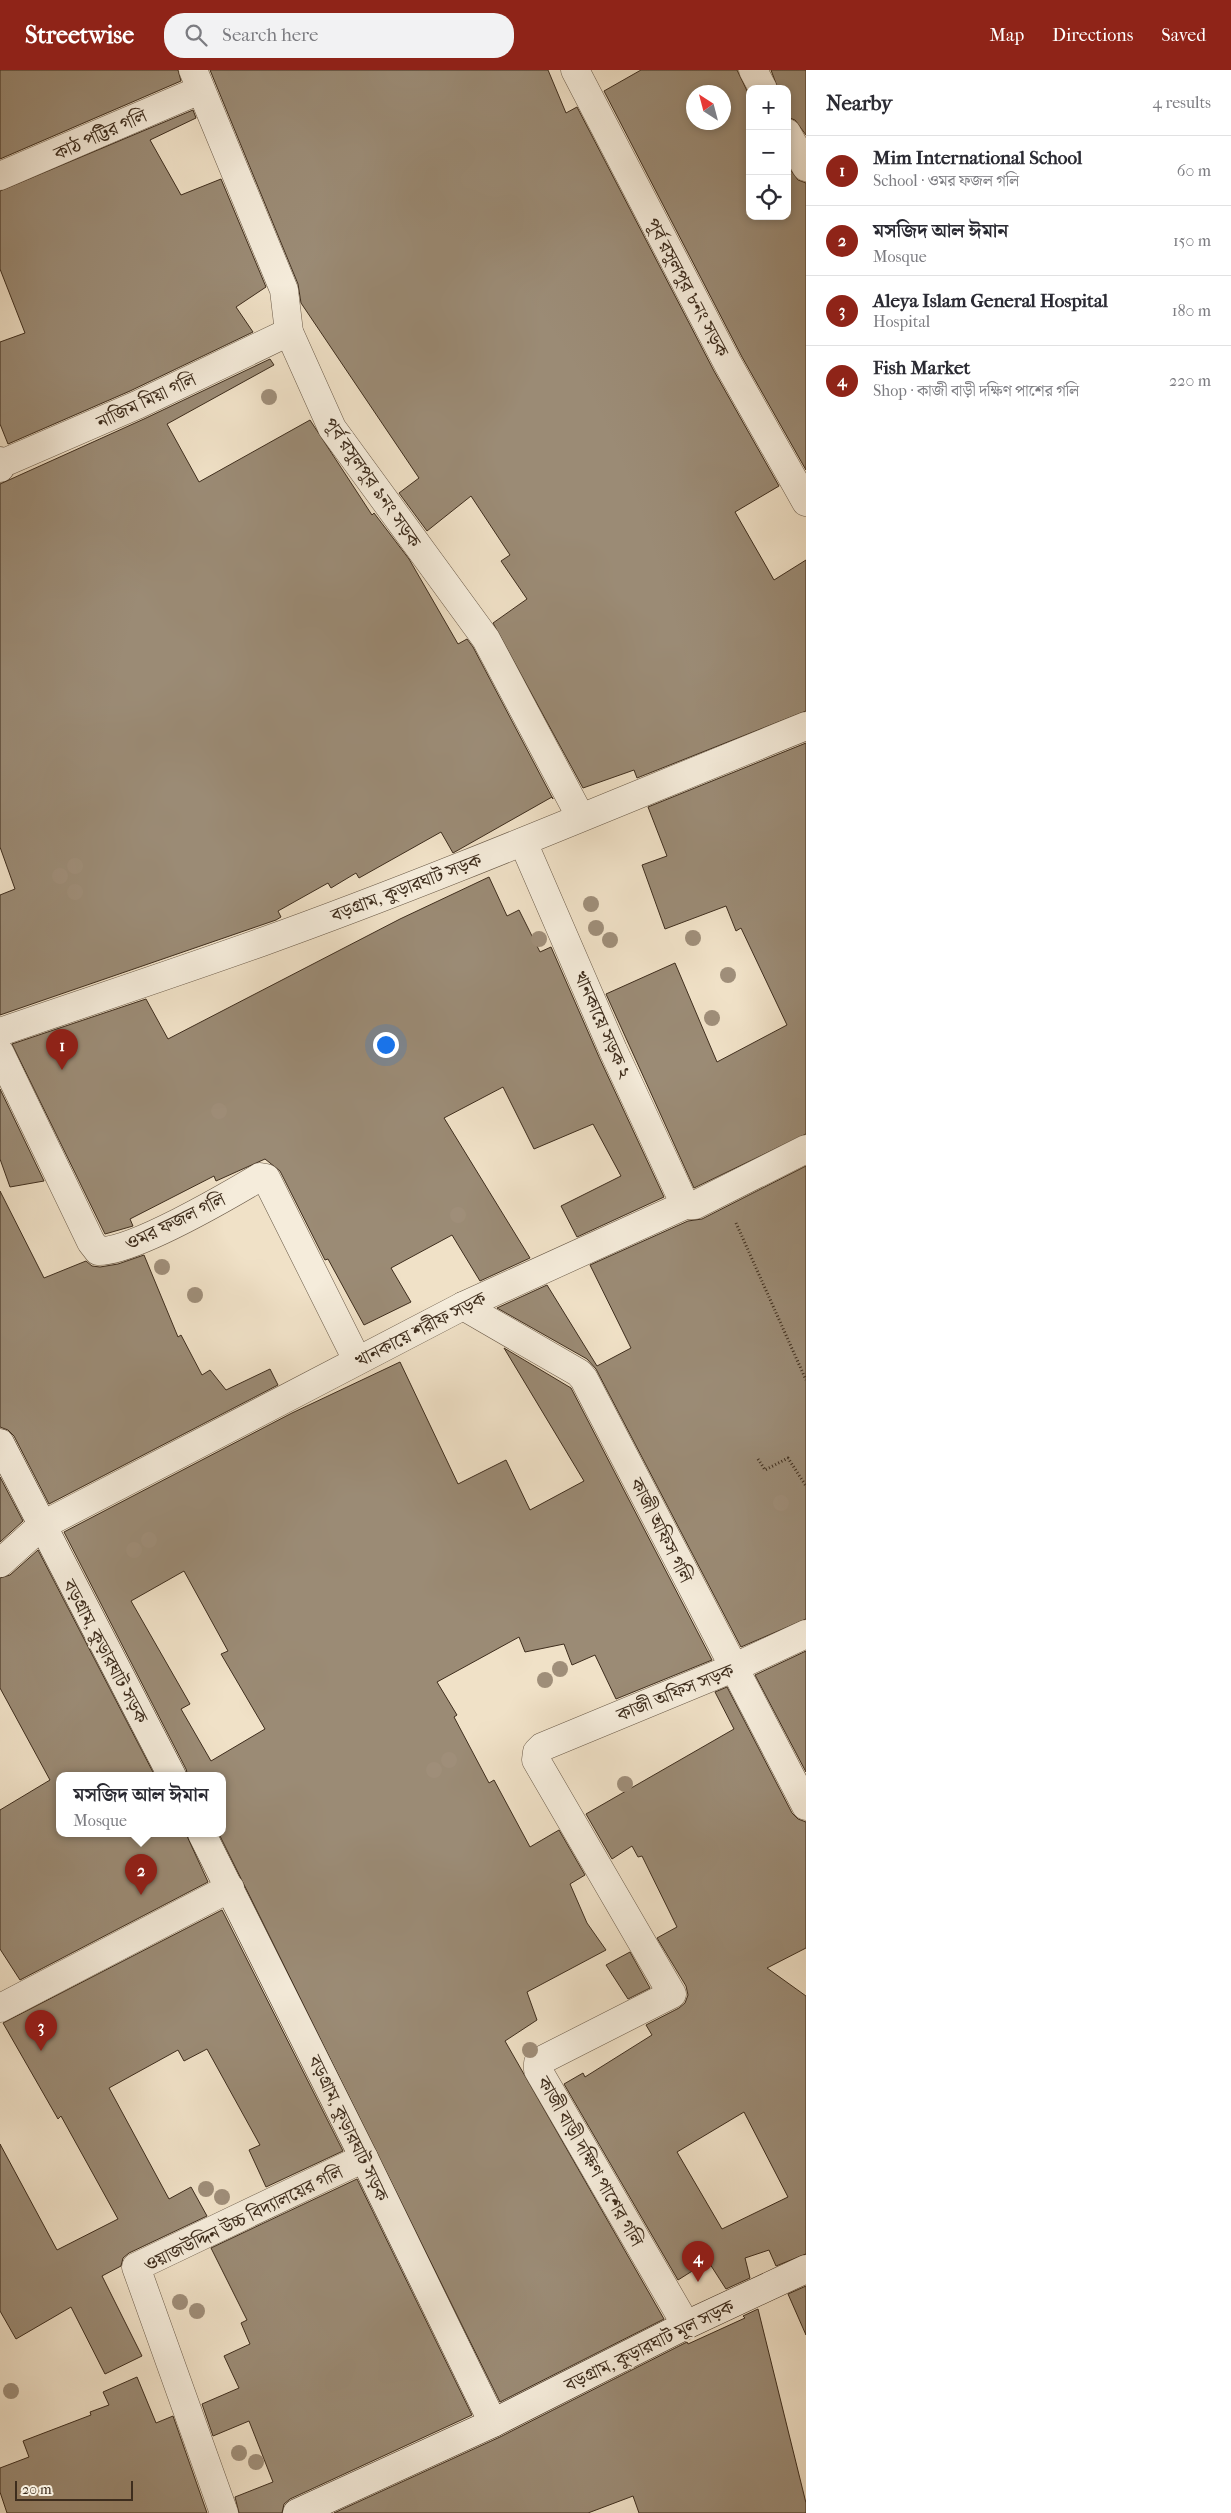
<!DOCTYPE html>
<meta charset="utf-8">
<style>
body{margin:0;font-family:"IM FELL French Canon","Noto Serif Bengali",serif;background:#f2f2f3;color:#2b2b33}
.controls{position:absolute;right:15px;top:15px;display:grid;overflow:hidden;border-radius:10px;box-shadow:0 2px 8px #0003}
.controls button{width:45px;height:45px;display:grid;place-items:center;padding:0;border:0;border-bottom:1px solid #e1e1e2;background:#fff;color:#2b2b33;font:25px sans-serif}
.compass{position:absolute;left:686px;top:15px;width:45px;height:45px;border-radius:50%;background:#fff;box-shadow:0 2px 8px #0003;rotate:324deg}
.scale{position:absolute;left:15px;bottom:12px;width:118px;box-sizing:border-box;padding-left:5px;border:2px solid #3e2d1d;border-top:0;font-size:14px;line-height:18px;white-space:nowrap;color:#3e2d1d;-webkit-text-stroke:4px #f5ecdb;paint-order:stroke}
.you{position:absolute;left:385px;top:974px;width:18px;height:18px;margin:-12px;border:4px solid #fff;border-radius:50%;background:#1a73e8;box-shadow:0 0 0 8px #1a73e833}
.badge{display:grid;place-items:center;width:32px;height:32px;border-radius:50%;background:#8f2418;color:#fff;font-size:16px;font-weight:700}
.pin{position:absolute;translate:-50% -41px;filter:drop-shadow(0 1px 2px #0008)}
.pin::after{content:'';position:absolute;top:26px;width:18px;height:15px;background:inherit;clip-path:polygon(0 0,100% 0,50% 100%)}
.popup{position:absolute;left:56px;top:1702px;width:170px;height:65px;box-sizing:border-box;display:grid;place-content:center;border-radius:10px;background:#fff;filter:drop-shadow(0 1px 4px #0005);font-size:16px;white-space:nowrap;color:#7c7c81}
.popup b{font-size:19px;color:#2b2b33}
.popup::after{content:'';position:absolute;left:50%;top:100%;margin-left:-10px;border:10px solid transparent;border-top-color:#fff}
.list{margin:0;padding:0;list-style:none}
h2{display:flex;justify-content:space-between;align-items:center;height:65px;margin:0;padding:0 20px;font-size:21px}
h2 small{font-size:16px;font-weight:400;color:#7c7c81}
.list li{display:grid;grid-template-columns:32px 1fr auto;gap:15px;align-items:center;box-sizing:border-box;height:70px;padding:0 20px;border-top:1px solid #e1e1e2}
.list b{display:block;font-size:19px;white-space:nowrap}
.list p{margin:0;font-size:16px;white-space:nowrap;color:#7c7c81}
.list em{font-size:16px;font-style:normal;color:#7c7c81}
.icon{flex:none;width:28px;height:28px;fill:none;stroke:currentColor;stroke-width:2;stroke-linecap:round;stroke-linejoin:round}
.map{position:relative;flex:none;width:806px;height:2443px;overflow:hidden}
header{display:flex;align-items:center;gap:30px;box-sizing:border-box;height:70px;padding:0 25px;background:#8f2418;color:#fff}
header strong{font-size:24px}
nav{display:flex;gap:28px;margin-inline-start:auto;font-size:18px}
.search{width:350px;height:45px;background:#f2f2f3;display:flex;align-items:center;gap:12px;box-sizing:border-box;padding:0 18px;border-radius:20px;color:#7c7c81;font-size:19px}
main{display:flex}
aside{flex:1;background:#fff}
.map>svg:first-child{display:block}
</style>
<header>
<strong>Streetwise</strong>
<div class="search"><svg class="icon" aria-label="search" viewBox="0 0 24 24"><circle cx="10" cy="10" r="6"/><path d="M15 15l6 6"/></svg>Search here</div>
<nav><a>Map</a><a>Directions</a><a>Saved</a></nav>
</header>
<main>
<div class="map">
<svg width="806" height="2443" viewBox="0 0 806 2443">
<rect width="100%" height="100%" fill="#f0e1c7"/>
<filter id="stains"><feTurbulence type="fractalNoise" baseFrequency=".004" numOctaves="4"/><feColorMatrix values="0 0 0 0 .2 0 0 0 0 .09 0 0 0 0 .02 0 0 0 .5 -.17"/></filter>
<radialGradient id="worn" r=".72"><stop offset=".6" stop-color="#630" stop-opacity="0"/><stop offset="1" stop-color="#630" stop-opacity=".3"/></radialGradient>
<g fill="#9b8b75" stroke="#3e2d1d" fill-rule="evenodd">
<path d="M0,0H178L181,11L0,89Z"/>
<path d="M210,0H548L566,43L577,37L714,301L779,416L735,442L774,510L806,490V641L637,708L634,700L583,718L493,553L527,529L501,491L510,485L471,426L427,461L399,423L419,408L301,233L298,214Z"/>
<path d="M641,0H737L750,27V146H787V95L798,110L806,113V400L742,287L604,21ZM694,22H724V52H694Z"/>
<path d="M771,0H806V65L795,50L787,47V19H778Z"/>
<path d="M193,40L196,48L150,70L181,125L221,109L266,217L236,237L253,262L130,321L8,374L0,354V272L25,263L0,199V121Z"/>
<path d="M270,289L274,295L167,354L199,412L310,350L372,445L374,443L409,489L458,574L467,569L473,577L553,729L552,727L453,783L441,762L359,808L356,803L331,818L328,813L278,841L281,847L276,850L0,945V825L15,819L0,777V414L144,349Z"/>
<path d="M806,673V1064L694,1118L606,924L675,893L717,992L787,955L741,858L736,861L726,836L665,859L642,795L667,786L648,737Z"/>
<path d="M489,807L507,846L519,840L540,882L551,877L599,987L664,1127L577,1167L561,1136L621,1106L593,1054L534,1079L503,1017L444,1048L530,1188L480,1211L452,1165L391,1198L411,1232L364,1255L328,1189L325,1190L280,1101L265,1089L216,1111L214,1106L130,1149L133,1156L105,1164L12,974L146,929L168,969L400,849Z"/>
<path d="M0,1019L44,1111L10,1117L0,1089Z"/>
<path d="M806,1096V1549L741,1577L596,1299L587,1289L497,1238L547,1215L597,1296L631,1278L590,1195L688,1151L702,1149Z"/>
<path d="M0,1121L44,1208L86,1191L92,1196L100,1197L118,1194L144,1185L178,1267L181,1265L202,1305L210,1300L226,1320L270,1299L278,1315L49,1434L14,1366L8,1360L0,1357Z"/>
<path d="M504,1278L571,1318L712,1590L616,1629L595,1585L572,1595L564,1574L525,1582L519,1567L437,1612L457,1645L454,1647L489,1713L494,1710L530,1777L559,1760L585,1805L570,1814L587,1853L606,1880L527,1922L537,1950L505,1971L664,2249L500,2332L219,1764H222V1706H188L186,1699L64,1462L292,1343L400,1292L458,1414L506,1390L530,1440L584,1411ZM184,1501L228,1581L221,1584L265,1659L211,1691L181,1639L190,1634L131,1531Z"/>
<path d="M0,1407L23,1451L0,1472Z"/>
<path d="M38,1480L155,1706H60V1764H186L208,1812L20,1910L0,1879V1740L50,1710L0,1618V1508L10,1505Z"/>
<path d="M806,1581V1702L755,1605Z"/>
<path d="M727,1617L792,1743L798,1749L806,1752V1878L767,1898L806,1926V2184L776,2196L769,2180L745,2188L750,2208L726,2219L708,2191L678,2210L564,2014L583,2003L585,2007L652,1965L646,1955L679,1938L685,1933L688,1925L686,1916L657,1868L677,1857L642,1786L638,1787L632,1776L612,1789L586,1744L734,1659L715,1622ZM744,2042L788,2127L722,2159L677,2082Z"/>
<path d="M222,1840L343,2081L266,2117L249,2080L260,2075L207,1979L184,1991L178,1980L109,2018L169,2129L191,2117L207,2146L129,2183L123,2188L121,2196L102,2206L142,2286L105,2304L71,2237L16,2269L0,2241V2074L57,2180L118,2149L61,2046L58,2049L3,1953Z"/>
<path d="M630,1882L650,1918L628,1929L606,1895Z"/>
<path d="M357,2109L472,2345L290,2429L284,2434L282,2443H239L235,2427L273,2412L249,2351L213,2366L202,2334L239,2318L224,2286L250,2274L241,2253L247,2250L211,2178Z"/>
<path d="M806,2216V2265L788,2224Z"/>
<path d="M758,2239L806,2433V2443H639L633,2426L588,2443H334L500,2367L687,2272L688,2274L745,2248L743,2246Z"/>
<path d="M137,2307L156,2353L173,2346L207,2443H7L0,2422V2398L29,2387L23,2371L91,2345L90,2342L109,2335L103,2322Z"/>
</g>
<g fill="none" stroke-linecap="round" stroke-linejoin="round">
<g stroke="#6a5a48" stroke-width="29">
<g id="street">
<path d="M193,0L284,220L289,262L332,358L486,569L580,746"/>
<path d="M575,0L728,294L806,432"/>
<path d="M753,0L763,19"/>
<path d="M787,63L806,97"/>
<path d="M0,106L200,20"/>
<path d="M1,394L137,335L289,262"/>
<path d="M523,772L613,980L685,1135"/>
<path d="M0,962C87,932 175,903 262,872C446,806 625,729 806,656"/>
<path d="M0,983L91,1172L98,1181C131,1183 228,1126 260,1107L266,1108L357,1290"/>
<path d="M463,1236L579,1303L584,1309L806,1736"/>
<path d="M0,1493L41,1456L463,1236L685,1135H695L806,1079"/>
<path d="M0,1938L230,1818"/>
<path d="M686,2255L538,2000V1993L544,1989L672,1924L536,1690L537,1682L542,1677L733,1598L806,1564"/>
<path d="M224,2443L136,2197L364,2088"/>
</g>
</g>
<g stroke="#3e2d1d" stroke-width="29">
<g id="secondary">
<path d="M0,391V398"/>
<path d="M0,1373L172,1706"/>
<path d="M202,1764L364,2088L493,2353"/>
<path d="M297,2443L493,2353L686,2255L806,2199"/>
</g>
</g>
<g stroke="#3e2d1d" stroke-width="3" stroke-dasharray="1 2.5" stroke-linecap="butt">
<path d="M736,1153L806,1310"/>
<path d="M758,1389L765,1400L788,1388L806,1416"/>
</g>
<use href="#street" stroke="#f5ecdb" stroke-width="28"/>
<use href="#secondary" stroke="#f5ecdb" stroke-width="28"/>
</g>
<g fill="#9f8e79">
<circle cx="269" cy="327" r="8"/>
<circle cx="75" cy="796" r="8"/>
<circle cx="60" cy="806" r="8"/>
<circle cx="75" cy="822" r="8"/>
<circle cx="591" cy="834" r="8"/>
<circle cx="596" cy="858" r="8"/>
<circle cx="693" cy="868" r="8"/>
<circle cx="539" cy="869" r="8"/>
<circle cx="610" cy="870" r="8"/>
<circle cx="728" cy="905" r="8"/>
<circle cx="712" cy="948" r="8"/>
<circle cx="219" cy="1041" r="8"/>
<circle cx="458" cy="1145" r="8"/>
<circle cx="162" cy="1197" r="8"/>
<circle cx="195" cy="1225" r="8"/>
<circle cx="781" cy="1433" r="8"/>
<circle cx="149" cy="1470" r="8"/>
<circle cx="134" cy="1480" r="8"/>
<circle cx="560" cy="1599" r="8"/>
<circle cx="545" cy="1610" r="8"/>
<circle cx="449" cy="1690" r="8"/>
<circle cx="434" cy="1700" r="8"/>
<circle cx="625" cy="1714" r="8"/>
<circle cx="530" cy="1980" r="8"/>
<circle cx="206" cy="2119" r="8"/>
<circle cx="222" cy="2127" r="8"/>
<circle cx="180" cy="2232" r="8"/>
<circle cx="197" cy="2241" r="8"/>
<circle cx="11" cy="2321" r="8"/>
<circle cx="239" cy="2383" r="8"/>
<circle cx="256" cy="2392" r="8"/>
</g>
<g text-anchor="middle" stroke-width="4" stroke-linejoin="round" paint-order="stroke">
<g font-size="19" fill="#3e2d1d" stroke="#f5ecdb">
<text transform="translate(100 64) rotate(-24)" y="7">কাঠ পট্টির গলি</text>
<text transform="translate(688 217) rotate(62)" y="7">পূর্ব রসুলপুর ৮নং সড়ক</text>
<text transform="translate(146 330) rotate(-25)" y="7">নাজিম মিয়া গলি</text>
<text transform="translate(373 412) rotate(55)" y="7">পূর্ব রসুলপুর ৯নং সড়ক</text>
<text transform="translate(406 817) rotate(-21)" y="7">বড়গ্রাম, কুড়ারঘাট সড়ক</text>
<text transform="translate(603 954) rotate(66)" y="7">খানকায়ে সড়ক ২</text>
<text transform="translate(175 1151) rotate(-26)" y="7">ওমর ফজল গলি</text>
<text transform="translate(420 1259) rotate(-27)" y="7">খানকায়ে শরীফ সড়ক</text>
<text transform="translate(662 1460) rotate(63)" y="7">কাজী অফিস গলি</text>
<text transform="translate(106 1581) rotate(62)" y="7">বড়গ্রাম, কুড়ারঘাট সড়ক</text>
<text transform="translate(675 1622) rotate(-22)" y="7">কাজী অফিস সড়ক</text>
<text transform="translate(349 2058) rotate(64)" y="7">বড়গ্রাম, কুড়ারঘাট সড়ক</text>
<text transform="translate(591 2091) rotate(60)" y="7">কাজী বাড়ী দক্ষিণ পাশের গলি</text>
<text transform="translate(243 2148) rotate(-26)" y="7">ওয়াজউদ্দিন উচ্চ বিদ্যালয়ের গলি</text>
<text transform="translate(649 2275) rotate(-26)" y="7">বড়গ্রাম, কুড়ারঘাট মূল সড়ক</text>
</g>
</g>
<rect width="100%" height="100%" filter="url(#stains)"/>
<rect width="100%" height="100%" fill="url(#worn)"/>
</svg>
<div class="controls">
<button>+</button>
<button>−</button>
<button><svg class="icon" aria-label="locate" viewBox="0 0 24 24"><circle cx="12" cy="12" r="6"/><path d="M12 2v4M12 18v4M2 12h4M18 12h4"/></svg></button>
</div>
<svg class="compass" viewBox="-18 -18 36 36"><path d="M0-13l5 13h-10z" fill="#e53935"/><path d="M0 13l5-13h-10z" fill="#7c7c81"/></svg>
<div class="scale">20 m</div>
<div class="you"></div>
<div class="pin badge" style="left:62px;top:1000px">1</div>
<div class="pin badge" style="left:141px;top:1825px">2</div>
<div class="popup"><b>মসজিদ আল ঈমান</b>Mosque</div>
<div class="pin badge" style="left:41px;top:1981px">3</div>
<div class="pin badge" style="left:698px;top:2212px">4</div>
</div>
<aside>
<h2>Nearby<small>4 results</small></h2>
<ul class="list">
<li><span class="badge">1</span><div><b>Mim International School</b><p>School · ওমর ফজল গলি</p></div><em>60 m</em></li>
<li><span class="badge">2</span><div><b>মসজিদ আল ঈমান</b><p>Mosque</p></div><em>150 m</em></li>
<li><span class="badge">3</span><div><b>Aleya Islam General Hospital</b><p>Hospital</p></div><em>180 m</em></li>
<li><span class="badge">4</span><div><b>Fish Market</b><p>Shop · কাজী বাড়ী দক্ষিণ পাশের গলি</p></div><em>220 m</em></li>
</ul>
</aside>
</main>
